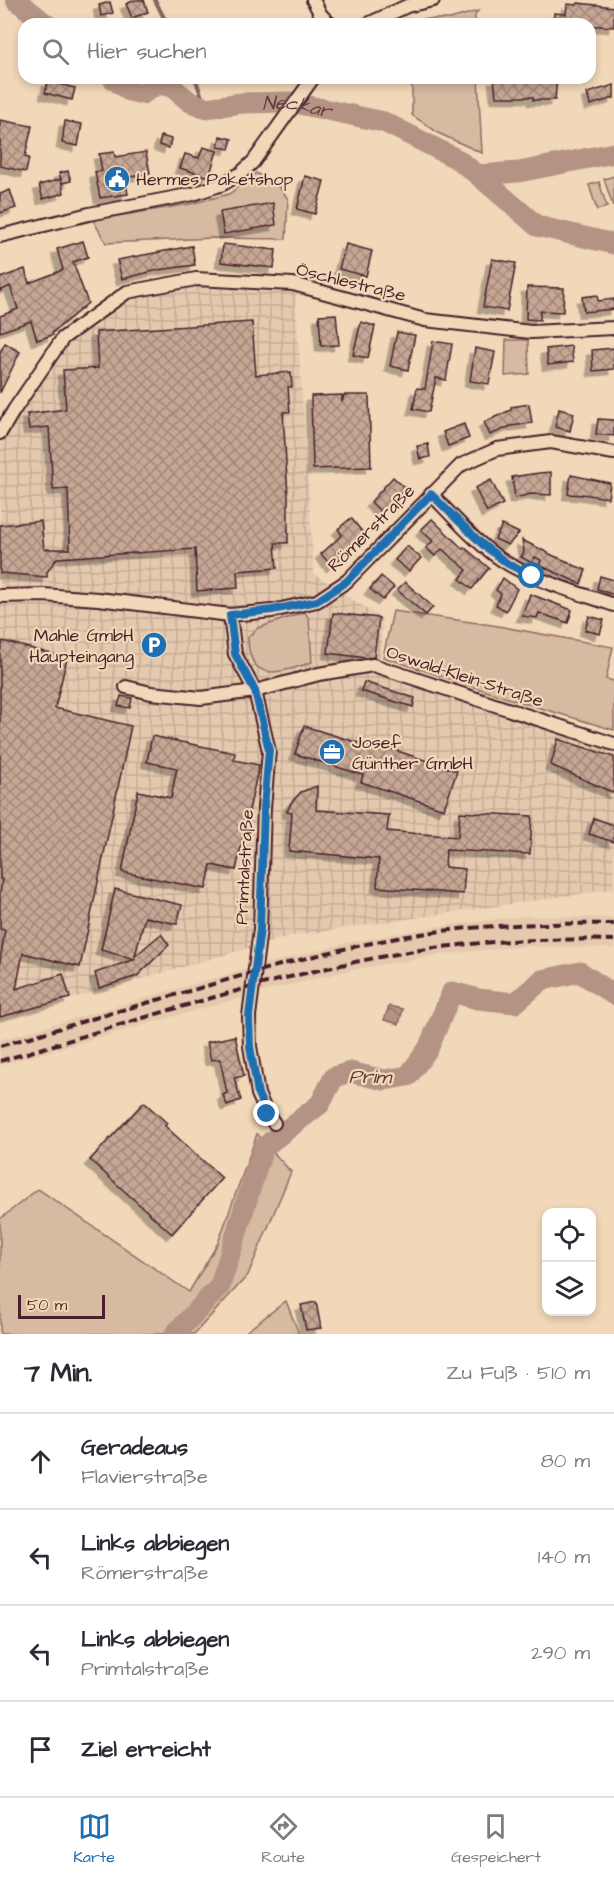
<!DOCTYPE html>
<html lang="de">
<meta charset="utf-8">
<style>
body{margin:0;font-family:"Architects Daughter",sans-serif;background:#f7f7f7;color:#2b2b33}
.controls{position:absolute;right:18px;bottom:18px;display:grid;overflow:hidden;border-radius:12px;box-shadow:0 3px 9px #0003}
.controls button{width:54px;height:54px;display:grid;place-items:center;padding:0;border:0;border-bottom:2px solid #e1e1e2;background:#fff;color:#2b2b33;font:30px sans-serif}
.scale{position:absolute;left:18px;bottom:15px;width:87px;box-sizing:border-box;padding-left:6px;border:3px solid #4a1f2b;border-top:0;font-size:16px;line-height:21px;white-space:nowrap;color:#4a1f2b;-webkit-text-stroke:4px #f1d8b9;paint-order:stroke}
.stop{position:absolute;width:18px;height:18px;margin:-14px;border:4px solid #1f6fb2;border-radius:50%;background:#fff}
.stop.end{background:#1f6fb2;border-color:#fff;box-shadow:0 2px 6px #0008}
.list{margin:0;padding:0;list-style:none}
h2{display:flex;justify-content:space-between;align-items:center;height:78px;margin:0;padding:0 24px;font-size:26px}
h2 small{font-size:20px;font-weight:400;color:#7c7c81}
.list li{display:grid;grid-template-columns:39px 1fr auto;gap:18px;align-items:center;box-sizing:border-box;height:96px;padding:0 24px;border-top:2px solid #e1e1e2}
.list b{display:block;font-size:22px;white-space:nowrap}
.list p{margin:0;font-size:20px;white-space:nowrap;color:#7c7c81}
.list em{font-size:20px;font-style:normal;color:#7c7c81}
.icon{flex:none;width:33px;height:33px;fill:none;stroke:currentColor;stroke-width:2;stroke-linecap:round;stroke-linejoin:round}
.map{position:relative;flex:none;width:614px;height:1334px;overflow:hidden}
.search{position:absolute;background:#fff;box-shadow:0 3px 9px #0003;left:18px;right:18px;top:18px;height:66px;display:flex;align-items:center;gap:15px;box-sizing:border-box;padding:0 21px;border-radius:18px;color:#7c7c81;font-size:22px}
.sheet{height:462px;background:#fff}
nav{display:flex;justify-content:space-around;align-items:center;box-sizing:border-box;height:84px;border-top:2px solid #e1e1e2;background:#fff;font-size:16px;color:#7c7c81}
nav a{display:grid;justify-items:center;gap:3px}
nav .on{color:#1f6fb2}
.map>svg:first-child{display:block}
</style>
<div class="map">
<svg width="614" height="1334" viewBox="0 0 614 1334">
<defs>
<pattern id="industrial-grid" width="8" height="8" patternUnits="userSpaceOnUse" patternTransform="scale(1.5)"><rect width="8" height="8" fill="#e4c9ae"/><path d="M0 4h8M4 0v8" fill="none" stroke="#c5ac96"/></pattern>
<pattern id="water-waves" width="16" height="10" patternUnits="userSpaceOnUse" patternTransform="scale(1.5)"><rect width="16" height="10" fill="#b49384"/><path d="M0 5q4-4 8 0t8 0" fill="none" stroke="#94776c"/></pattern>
<pattern id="building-cross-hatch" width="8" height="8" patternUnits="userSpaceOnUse" patternTransform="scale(1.5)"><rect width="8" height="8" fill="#c5a794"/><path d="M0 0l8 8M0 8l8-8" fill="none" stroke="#a28779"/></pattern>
<filter id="shadow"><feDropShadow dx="-5.5" dy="5.5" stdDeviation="0" flood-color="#0004"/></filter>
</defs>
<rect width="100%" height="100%" fill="#f1d8b9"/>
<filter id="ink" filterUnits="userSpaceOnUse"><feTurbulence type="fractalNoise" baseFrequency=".0167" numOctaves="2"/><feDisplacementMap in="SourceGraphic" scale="12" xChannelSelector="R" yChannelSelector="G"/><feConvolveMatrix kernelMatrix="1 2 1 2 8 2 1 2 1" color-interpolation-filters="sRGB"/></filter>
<g filter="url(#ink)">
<path fill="#e4c9ae" d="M524,916L614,918V948L525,946L438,955L351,970L265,991L0,1065V1040L246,969L347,943L434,927Z"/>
<path fill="url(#industrial-grid)" d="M192,286L295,292L314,574L382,619L380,661L614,737V889L291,936L0,1019V441L18,411L68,342L128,298Z"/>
<g fill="#d6baa1" stroke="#906c66" stroke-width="1.5">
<path d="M478,11L475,15V24H405V19H450Z"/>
<path d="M412,78H478L482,153L440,134L412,115Z"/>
<path d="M256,173L279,187L288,199L286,239L213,238L106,243L93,220L190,204L229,194Z"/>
<path d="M614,176V206H613L604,179Z"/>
<path d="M599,182L607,207L597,210L589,185Z"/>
<path d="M506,340H528L529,374L505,376Z"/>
<path d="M393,611L492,625L613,647L606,679L614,681V730L510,699L383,657Z"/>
<path d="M305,612L309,619L312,662C281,673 248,685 248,637L258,628Z"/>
<path d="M257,1134L291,1172L248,1275L194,1334H0V1219L38,1189L189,1292L218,1243Z"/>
<path d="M286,1301L299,1334H243Z"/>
</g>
<path fill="url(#water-waves)" stroke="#8a6560" stroke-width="1.5" d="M389,1006L403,1009L399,1024L384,1020Z"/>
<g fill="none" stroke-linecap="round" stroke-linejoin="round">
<g stroke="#8a6560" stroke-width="4">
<path d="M155,0L167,24"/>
<path d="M195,78L206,108"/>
</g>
<g stroke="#b49384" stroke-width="21">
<path d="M16,0L46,24"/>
<path id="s1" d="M112,78L129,91L142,94L158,84L172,87L190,102L206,108L242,103L290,102L384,122L457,159L478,175L537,226L614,244"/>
<path d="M478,175L519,172L614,153"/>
<path d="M175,1334L220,1286L263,1148L320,1104L334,1077L350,1072L384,1080L408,1076L428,1049L452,992L478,999L515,1003L542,980L580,972L614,995"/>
</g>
</g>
<g fill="url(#building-cross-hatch)" stroke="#4a1f2b" stroke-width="1.5" filter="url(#shadow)">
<path d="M135,0H144L148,12L132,18L126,4Z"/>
<path d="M110,2L113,13L101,16L99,5Z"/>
<path d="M578,3L614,7V27L553,23L554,13L566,14L567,4L577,5Z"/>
<path d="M494,78H557L555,100H533V97H496Z"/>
<path d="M48,81L75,88L72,100L45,93Z"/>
<path d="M614,85V98L590,105L587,93Z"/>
<path d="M0,120L32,126L25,157L29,158L26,172L0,166Z"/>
<path d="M65,121L82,124L78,146L62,143Z"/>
<path d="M161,136L171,139L169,148L159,145Z"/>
<path d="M220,136L232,139L229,149L218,147Z"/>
<path d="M203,147L217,151L209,177L180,168L185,154L199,158Z"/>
<path d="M114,152L115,157L146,152L150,173L125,178L128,194L100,198L95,172L102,171L99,154Z"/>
<path d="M68,171L71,181L62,183L61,180L64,193L43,199L39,185L61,179L59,173Z"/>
<path d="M305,176L324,181L315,214L297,209Z"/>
<path d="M10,190L16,208L0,213V194Z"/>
<path d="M273,203L276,225L224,234L220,212Z"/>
<path d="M83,241L88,257L73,262L88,303L52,333L53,335L37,340L31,321L0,332V316L18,309L10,286L0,291V278L25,269L29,283L63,270L57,249Z"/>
<path d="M223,244L276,250L274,268L221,262Z"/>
<path d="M346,244L372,251L366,276L339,269Z"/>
<path d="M192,246L195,265L158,270L122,279L117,260Z"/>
<path d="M492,259L516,263L507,311L483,307Z"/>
<path d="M527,287L564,288L563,312L540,311V320L526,319Z"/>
<path d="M597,295L598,301L614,299V309L584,312L582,297Z"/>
<path d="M336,314L339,345L321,346L319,315Z"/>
<path d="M252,322L256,375L291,372L292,387H288L290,412H283L288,496V543H275L277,568L237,571L238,588L197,591L195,549L57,558L47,572V577L0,573V525L41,521L44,549H70L68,489L53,490L49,427L29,429L27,414L66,409L63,370L98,368L96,332Z"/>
<path d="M361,322L375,326L368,358L353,355Z"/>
<path d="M397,332L415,335L408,370L390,366Z"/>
<path d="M433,341L452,344L446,380L436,378L429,412L413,409L417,388L425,389Z"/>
<path d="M5,343L20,352L0,393V353Z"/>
<path d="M571,346L573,362L548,365L546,349Z"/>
<path d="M475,348L495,352L489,384L470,381Z"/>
<path d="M614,348V369L593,371L592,350Z"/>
<path d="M342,395V402L344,395H369L371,467L313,469L311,396Z"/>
<path d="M529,404L532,423L511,426L490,435L484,422L511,410V407Z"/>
<path d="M559,409L574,413L570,431L555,427Z"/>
<path d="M598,419L614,420V436L596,434Z"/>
<path d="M464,424L469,438L448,446L443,432Z"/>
<path d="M428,444L430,457L420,459L417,446Z"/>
<path d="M551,472V495L531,494L515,498L512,477L539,473Z"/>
<path d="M571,475L610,483L608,498L582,494V495L568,494Z"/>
<path d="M393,477L405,488L383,514L371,502Z"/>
<path d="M491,480L503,504L487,512L475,488Z"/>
<path d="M351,518L364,534L346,550L347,552L332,566L321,554L342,535L338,529Z"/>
<path d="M432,519L463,549L464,547L489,568L472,589L460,579L467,570L442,549L435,556L426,548L433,541L421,530Z"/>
<path d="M502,525L519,533L508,545L495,539Z"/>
<path d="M522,540L554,556L569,562L568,563L586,570L581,584L539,565L541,560L535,557L532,563L521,557L524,552Z"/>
<path d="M407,546L421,558L409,571L395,560Z"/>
<path d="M381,576L394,587L383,600L370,589Z"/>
<path d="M600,576L614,580V595L597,589Z"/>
<path d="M503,578L517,589L506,611L496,605L501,594L496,590Z"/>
<path d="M405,582L433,607L426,615L397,590Z"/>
<path d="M530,594L572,610L568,623L539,613L537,618L522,616Z"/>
<path d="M333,613L379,618L374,657L367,658L328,653Z"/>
<path d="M589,616L604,620L600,634L585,630Z"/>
<path d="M3,641L67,658L55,708L131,726L80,967L23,953L16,989L63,974L70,998L0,1017V961L5,930L0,929V893L2,880L0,879V651Z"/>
<path d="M364,682L415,698L413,707L361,691Z"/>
<path d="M121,696L132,698L130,708L118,706Z"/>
<path d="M304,726L372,747L374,743L457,771L444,809L361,782L363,775L295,754Z"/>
<path d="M152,736L235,753L234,760L259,765L236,870L211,865L206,889L122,872L138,791L171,798L177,768L147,762Z"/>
<path d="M558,739L614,757V793L551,765Z"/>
<path d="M317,786L316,810L389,815L387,831L458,837L460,812L532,816L530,854L446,850L445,867L465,869L463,894L377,887L379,859L289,851L292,813L287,812L291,803L301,792Z"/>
<path d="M594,818L614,825V842L589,834Z"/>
<path d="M115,889L182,905L177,924L145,917L135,956L161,934L169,945L137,976L99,988L95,973L135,959L101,950Z"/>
<path d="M235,1036L244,1076L234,1078L241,1100L227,1105L223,1095L227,1093L220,1059L211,1060L207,1042Z"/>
<path d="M144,1102L167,1123L165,1126L222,1178L172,1234L90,1160Z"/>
<path d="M316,1302L321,1328L306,1330L301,1305Z"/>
</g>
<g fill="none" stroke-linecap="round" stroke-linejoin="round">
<g stroke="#4a1f2b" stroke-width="16">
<g id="minor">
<path d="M313,0L321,15L330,24"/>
<path d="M368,24L407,6L433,0"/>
<path d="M0,236L89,214L193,194L223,184L241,173L253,162L313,78"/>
<path d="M0,433L14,410L63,338L127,292L196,279L293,284L425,320L531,332L614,328"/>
<path d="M431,494C455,518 480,548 510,565C542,583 579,593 614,605"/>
<path d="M0,596L43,595L98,599L230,615L272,611L317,601L347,581L461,465L497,449L551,442L614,453"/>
<path d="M230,615L235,654L255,691L269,751L264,808L260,929L249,1016L250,1046L258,1094L267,1114L274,1123"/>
<path d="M126,687L151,693L201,698L255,691L319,674L373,665L614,744"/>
</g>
</g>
<use href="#minor" stroke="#f1d8b9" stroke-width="12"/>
<g stroke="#4a1f2b" stroke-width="4" stroke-dasharray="9 4.5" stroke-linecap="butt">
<path d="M0,1046C64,1027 128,1008 193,990C270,967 348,945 427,933C490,924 551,923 614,924"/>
<path d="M0,1061C130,1023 259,979 391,955C465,941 540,938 614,940"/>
</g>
</g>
</g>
<g fill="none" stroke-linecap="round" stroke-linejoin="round" filter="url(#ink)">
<path stroke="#1f6fb2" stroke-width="8" d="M267,1114L258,1094L250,1046L249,1016L260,929L264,808L269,750L255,691L235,654L230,615L272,610L317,601L347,581L431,494L482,544L508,564L532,576"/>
</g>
<defs>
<g id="civic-disc" transform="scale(1.35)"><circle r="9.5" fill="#1f6fb2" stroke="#f1d8b9"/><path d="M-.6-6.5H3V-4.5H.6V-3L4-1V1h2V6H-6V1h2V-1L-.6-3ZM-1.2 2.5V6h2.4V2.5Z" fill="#fff"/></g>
<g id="parking-disc" transform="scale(1.35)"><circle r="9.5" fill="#1f6fb2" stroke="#f1d8b9"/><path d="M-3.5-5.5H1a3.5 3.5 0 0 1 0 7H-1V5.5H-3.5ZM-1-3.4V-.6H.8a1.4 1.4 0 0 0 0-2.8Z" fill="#fff"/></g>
<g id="office-disc" transform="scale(1.35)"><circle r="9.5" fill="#1f6fb2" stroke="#f1d8b9"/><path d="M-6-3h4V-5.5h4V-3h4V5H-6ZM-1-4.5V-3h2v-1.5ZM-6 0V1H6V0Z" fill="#fff"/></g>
</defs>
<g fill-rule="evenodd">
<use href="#civic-disc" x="117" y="179"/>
<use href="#parking-disc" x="154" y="645"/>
<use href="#office-disc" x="332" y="752"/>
</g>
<g text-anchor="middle" stroke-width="4.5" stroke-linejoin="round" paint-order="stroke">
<g font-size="18" fill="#4a1f2b" stroke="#f1d8b9" text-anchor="start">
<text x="136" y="185">Hermes Paketshop</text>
<text x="134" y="641" text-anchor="end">Mahle GmbH<tspan x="134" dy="21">Haupteingang</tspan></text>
<text x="352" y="748">Josef<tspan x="352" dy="21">Günther GmbH</tspan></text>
</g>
<g font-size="18" fill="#4a1f2b" stroke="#f1d8b9">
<text transform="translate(351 282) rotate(14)" y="6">Öschlestraße</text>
<text transform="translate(371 528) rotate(-45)" y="6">Römerstraße</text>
<text transform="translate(465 676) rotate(18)" y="6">Oswald-Klein-Straße</text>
<text transform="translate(244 867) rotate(-87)" y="6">Primtalstraße</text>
</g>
<g font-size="20" font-style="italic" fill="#643c41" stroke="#f1d8b9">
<text dy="7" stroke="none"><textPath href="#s1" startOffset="200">Neckar</textPath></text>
<text transform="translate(370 1076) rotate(1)" y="7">Prim</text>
</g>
</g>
</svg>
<div class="controls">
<button><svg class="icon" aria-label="locate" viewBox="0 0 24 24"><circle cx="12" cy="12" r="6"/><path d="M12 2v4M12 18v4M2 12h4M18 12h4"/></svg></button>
<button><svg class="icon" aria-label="layers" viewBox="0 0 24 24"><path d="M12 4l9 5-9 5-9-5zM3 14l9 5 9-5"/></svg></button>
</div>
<div class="scale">50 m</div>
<div class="stop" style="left:532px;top:576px"></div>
<div class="stop end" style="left:267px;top:1114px"></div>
<div class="search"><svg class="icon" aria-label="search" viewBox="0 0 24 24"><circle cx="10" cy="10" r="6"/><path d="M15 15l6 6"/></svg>Hier suchen</div>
</div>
<section class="sheet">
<h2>7 Min.<small>Zu Fuß · 510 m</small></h2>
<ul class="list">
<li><svg class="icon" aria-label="ahead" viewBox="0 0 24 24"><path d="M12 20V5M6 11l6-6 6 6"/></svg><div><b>Geradeaus</b><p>Flavierstraße</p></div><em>80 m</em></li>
<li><svg class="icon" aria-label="left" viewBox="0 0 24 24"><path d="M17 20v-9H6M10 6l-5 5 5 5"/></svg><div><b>Links abbiegen</b><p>Römerstraße</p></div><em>140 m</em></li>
<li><svg class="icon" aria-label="left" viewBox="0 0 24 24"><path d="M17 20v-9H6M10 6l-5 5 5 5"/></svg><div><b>Links abbiegen</b><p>Primtalstraße</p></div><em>290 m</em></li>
<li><svg class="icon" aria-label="arrive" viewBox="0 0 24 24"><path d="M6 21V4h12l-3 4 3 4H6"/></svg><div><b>Ziel erreicht</b></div></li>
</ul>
</section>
<nav>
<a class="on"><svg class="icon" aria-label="map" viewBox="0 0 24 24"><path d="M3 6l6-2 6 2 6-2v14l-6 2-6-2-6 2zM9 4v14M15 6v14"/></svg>Karte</a>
<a><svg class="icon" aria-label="directions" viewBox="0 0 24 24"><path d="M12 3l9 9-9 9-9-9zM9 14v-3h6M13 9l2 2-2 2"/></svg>Route</a>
<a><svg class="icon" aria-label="saved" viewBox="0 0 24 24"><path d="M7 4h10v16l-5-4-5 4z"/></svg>Gespeichert</a>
</nav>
